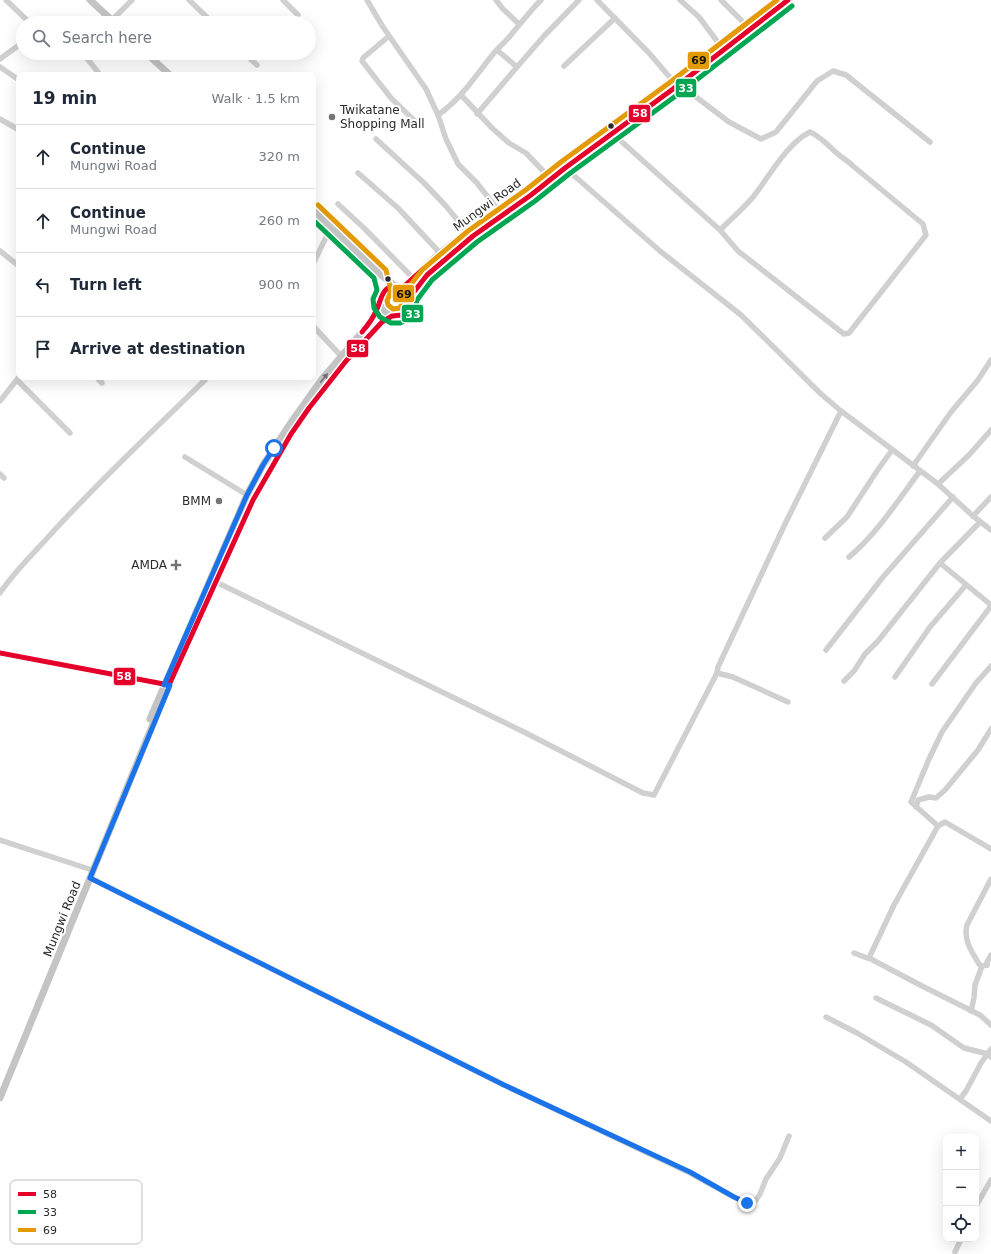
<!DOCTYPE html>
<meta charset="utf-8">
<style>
body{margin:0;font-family:"DejaVu Sans",sans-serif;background:#f2f2f3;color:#1f2937}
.controls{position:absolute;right:12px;bottom:12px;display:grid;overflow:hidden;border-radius:8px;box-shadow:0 4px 16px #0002}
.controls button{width:36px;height:36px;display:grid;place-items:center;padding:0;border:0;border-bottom:1px solid #e0e1e3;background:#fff;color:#1f2937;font:20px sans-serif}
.stop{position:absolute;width:12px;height:12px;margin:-9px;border:3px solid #1a73e8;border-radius:50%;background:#fff}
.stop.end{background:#1a73e8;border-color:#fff;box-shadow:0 1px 4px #0008}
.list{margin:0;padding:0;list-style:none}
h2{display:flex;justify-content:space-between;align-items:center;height:52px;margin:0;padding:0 16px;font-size:17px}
h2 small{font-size:13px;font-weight:400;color:#747a83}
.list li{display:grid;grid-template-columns:26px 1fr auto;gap:12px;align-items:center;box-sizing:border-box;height:64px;padding:0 16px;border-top:1px solid #e0e1e3}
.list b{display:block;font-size:15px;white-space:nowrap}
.list p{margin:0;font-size:13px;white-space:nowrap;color:#747a83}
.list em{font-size:13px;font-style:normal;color:#747a83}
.icon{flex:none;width:22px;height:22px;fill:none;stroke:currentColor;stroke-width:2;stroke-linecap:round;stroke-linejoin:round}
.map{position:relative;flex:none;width:991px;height:1254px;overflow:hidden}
.search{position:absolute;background:#fff;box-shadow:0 4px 16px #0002;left:16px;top:16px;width:300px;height:44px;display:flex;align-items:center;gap:10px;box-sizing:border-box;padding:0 14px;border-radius:22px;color:#747a83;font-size:15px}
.panel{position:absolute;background:#fff;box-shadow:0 4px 16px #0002;left:16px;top:72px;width:300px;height:308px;border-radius:8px}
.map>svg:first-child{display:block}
</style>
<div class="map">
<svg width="991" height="1254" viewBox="0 0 991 1254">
<rect width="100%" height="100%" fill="#fff"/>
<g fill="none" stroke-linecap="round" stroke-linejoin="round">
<g stroke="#d0d0d0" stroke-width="5.5">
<path d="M6,0L30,23"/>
<path d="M189,0L213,23"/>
<path d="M283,0L298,15"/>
<path d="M367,0L383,27L426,89L438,115L446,139L458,164L477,183L498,210"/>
<path d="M496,0L503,9L519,24"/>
<path d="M597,0L649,53L673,81"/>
<path d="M680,0L699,17L720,45"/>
<path d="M721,0L746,25"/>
<path d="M112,20L132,0"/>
<path d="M97,23L106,15"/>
<path d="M389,36L363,58L362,61L391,98L421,127"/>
<path d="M497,50L517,67L544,36L579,0"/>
<path d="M83,53L100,75"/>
<path d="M244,53L257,65"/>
<path d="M0,59L23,42"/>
<path d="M564,66L615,18"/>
<path d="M0,67L19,80"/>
<path d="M679,84L729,122L761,139L776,132L817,81L833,71L846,75L930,142"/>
<path d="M461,95L492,128L509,143L526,153L547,175"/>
<path d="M477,114L517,67"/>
<path d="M438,115C462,98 476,75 494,53C499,47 506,41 511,35C521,23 530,11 541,0"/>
<path d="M0,119L19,130"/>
<path d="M612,133L720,230L738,251L844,334L849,333L926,235L923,224L853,166C849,162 847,161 843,158C830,149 825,139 810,132C787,143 769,177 753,197C743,209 731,219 720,230"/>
<path d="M376,139L424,183L446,206L467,232"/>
<path d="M563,166L660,251L741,315L821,394L841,411L938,484L973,516L991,530"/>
<path d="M358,173L398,208L440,253"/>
<path d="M338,204L365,229L413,278"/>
<path d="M0,251L19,266"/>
<path d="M313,264L331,227"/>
<path d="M313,326L343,358"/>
<path d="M96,377L102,383"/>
<path d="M17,380L70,433"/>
<path d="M0,401L19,377"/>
<path d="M185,457L247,495"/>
<path d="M913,466L951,412L978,380L991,360"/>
<path d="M0,474L4,478"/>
<path d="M938,484L969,455L991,430"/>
<path d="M973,516L991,497"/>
<path d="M825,538L847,517L877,471L892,450"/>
<path d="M849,557C876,535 899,499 920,471"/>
<path d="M940,563L991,605"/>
<path d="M216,582L524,732L643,793L654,795L717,673L718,667L785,524L841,411"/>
<path d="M0,593C14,572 33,554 50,535C100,480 155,429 208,377"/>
<path d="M826,650L883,577L953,497"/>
<path d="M0,653L169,685"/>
<path d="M717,673L733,677L788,702"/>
<path d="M895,677L930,627L966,585"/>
<path d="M844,681L854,671L865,654L878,641L940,563L980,522"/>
<path d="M932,684L991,606"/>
<path d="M916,807L918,800L929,797L936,798L945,790L978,750L991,729"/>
<path d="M938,826L911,802L929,759L942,732L976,683L991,666"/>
<path d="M0,840L89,869"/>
<path d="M90,878L504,1085L690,1173L734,1197L747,1203H751L756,1200L760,1194L766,1179L780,1158L789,1136"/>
<path d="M854,953L867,958H869L922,986L980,1015L991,1025"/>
<path d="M869,958L894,905L938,826L945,822L991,849"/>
<path d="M987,965L982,966L979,964C972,952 963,940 967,925L991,879"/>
<path d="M987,965V962L991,955"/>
<path d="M876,998L931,1025L964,1048L988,1054L991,1057"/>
<path d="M971,1011L974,998L975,985L982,966"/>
<path d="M826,1017L857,1033L906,1062L991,1121"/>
<path d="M960,1099L966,1091L981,1063L991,1049"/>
<path d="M976,1206L991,1180"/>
<path d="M955,1252L961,1239"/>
</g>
<g stroke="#c4c4c4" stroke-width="7">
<path d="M90,0L115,23"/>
<path d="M146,53L170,75"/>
<path d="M313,210L380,274L395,286"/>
<circle cx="395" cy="301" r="15"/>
<path d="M402,288L440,253L467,232L561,164L772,6"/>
<path d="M410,297L427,275L473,236L531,195L565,168L673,89L788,0"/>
<path d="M150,719L247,495L263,465L292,421L322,379L369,324L380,304"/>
<path d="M0,1098L169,685L253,500L291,434L309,408L346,361L382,322L392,316"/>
</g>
<g stroke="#fff" stroke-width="8">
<g id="bus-1">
<path d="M362,332C367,326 373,319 376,311C383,298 380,283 402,288L422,270"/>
<path d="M0,653L169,685L253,500L291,434L309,408L346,361L382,322L392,316L402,315L406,312L409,307L410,297L427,275L473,236L531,195L565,168L673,89L788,0"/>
</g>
</g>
<g stroke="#fff" stroke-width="8">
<path id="bus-2" d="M313,220L374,278L377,290L373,299L374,308L380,317L391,323H400L409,319L415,310L417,300L432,280L477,242L535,201L569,174L677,95L792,6"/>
</g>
<g stroke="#fff" stroke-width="8">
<path id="bus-3" d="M318,205L386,270L391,291L387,301L388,305L393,309L400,308L402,304L404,293L422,270L468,231L527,189L561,162L669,83L777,0"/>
</g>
<use href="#bus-1" stroke="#e4002b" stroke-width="5"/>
<use href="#bus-2" stroke="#00a651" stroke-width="5"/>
<use href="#bus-3" stroke="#e39a04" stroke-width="5"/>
</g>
<defs><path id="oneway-solid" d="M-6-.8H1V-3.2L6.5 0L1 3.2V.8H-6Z"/></defs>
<use fill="#707070" href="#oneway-solid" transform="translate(324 378) rotate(-51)"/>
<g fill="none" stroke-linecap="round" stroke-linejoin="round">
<path stroke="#1a73e8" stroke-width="5" d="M274,448L263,465L247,495L164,685H170L90,878L504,1085L690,1172L734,1197L747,1203"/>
</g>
<g fill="#757575" stroke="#fff" stroke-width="1.5">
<circle cx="332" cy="117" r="4"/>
<circle cx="219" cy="501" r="4"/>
<path d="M174 559h4v4h4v4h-4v4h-4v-4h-4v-4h4z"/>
</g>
<g fill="#2b2b2b" stroke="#fff" stroke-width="1.5">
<circle cx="611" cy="126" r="3.5"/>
<circle cx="388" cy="279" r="3.5"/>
</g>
<g text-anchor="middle" stroke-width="4" stroke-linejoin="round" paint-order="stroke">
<g font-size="12" fill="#2b2b2b" stroke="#fff" text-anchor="end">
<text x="340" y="114" text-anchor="start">Twikatane<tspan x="340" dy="14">Shopping Mall</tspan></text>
<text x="211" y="505">BMM</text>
<text x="167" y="569">AMDA</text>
</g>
<g font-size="12" fill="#2b2b2b" stroke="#fff">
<text transform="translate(487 205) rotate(-36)" y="4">Mungwi Road</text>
<text transform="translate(62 919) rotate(-68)" y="4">Mungwi Road</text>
</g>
</g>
<rect x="10" y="1180" width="132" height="64" rx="6" fill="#fff" stroke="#bfbfbf" stroke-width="1"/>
<rect x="18" y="1192" width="18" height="4" fill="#e4002b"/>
<rect x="18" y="1210" width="18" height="4" fill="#00a651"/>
<rect x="18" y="1228" width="18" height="4" fill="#e39a04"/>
<g font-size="11" fill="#2b2b2b">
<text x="43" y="1198">58</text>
<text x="43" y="1216">33</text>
<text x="43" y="1234">69</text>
</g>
<g stroke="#fff" stroke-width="1.5">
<rect x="687" y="51" width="23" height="19" rx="4" fill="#e39a04"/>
<rect x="675" y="78" width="22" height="20" rx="4" fill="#00a651"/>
<rect x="628" y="104" width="23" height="19" rx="4" fill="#e4002b"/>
<rect x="392" y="284" width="23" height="19" rx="4" fill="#e39a04"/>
<rect x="401" y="304" width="23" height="19" rx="4" fill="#00a651"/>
<rect x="346" y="339" width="23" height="19" rx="4" fill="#e4002b"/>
<rect x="113" y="667" width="23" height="19" rx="4" fill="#e4002b"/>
</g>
<g font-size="11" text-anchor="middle" font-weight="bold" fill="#fff">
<text x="686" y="92">33</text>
<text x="640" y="117">58</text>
<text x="413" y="318">33</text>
<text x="358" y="352">58</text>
<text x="124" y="680">58</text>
</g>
<g font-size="11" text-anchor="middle" font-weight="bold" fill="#111">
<text x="699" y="64">69</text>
<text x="404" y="298">69</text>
</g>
</svg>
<div class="controls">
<button>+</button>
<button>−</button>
<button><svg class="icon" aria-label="locate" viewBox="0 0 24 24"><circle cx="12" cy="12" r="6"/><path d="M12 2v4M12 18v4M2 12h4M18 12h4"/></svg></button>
</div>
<div class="stop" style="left:274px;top:448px"></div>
<div class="stop end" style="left:747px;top:1203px"></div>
<div class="search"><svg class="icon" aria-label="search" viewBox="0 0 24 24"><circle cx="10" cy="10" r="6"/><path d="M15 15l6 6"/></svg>Search here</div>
<section class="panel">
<h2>19 min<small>Walk · 1.5 km</small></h2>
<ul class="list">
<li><svg class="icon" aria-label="ahead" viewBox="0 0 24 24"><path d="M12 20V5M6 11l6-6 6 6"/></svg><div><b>Continue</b><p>Mungwi Road</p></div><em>320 m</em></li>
<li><svg class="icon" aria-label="ahead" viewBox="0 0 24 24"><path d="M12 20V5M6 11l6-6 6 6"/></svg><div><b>Continue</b><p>Mungwi Road</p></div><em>260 m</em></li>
<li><svg class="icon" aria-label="left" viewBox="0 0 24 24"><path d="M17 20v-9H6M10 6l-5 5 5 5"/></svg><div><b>Turn left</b></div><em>900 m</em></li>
<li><svg class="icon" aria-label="arrive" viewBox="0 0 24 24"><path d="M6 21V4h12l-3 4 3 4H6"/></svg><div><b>Arrive at destination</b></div></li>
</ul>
</section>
</div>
